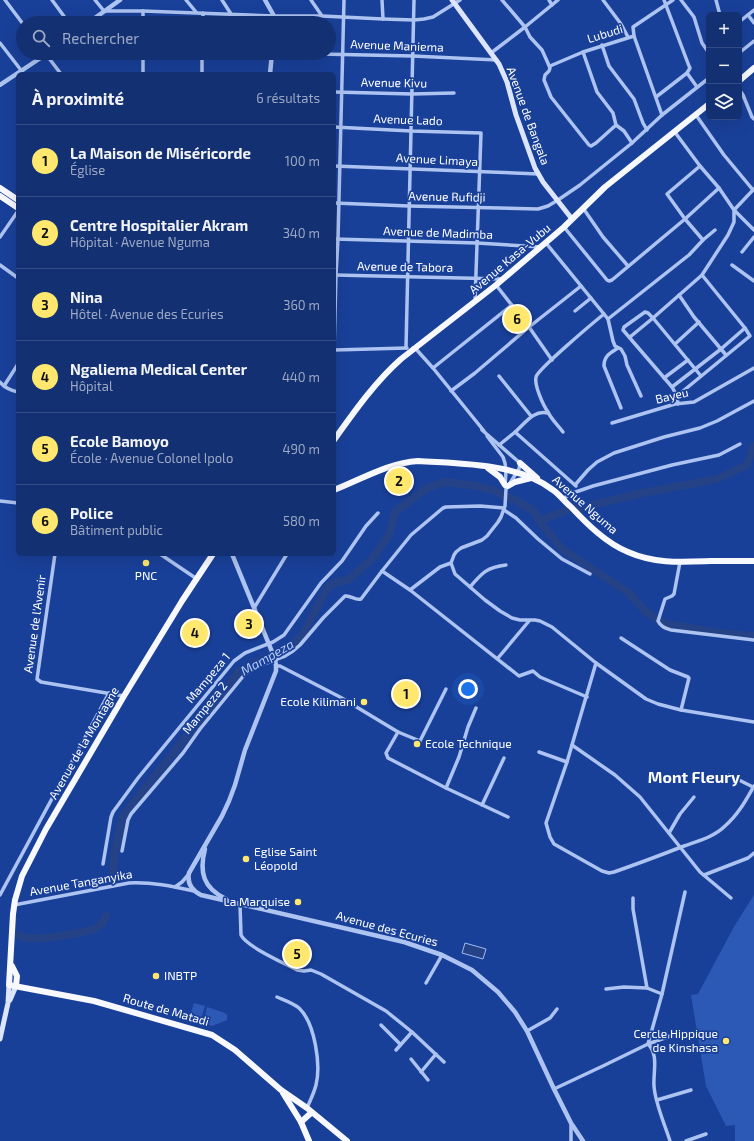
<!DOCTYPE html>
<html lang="fr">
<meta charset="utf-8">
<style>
body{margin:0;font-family:"Exo 2",sans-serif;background:#1c3878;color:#f1f3f6}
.controls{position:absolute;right:12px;top:12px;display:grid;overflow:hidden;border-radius:6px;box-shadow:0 4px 16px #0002}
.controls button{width:36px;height:36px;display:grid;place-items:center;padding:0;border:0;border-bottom:1px solid #324b85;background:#133073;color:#f1f3f6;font:20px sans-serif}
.you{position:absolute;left:468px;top:689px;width:14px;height:14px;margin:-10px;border:3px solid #fff;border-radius:50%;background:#1a73e8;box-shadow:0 0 0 6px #1a73e833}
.badge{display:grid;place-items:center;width:26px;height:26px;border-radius:50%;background:#ffe86d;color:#111;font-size:13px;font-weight:700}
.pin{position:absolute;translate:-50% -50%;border:2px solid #fff;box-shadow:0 1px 4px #0006}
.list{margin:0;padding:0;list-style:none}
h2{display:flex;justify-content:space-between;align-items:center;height:52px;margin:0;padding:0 16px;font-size:17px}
h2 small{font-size:13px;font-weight:400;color:#9da9c4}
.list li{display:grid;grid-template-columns:26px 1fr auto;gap:12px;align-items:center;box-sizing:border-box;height:72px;padding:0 16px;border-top:1px solid #324b85}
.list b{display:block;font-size:15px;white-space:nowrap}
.list p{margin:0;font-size:13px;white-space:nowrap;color:#9da9c4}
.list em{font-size:13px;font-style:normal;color:#9da9c4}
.icon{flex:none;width:22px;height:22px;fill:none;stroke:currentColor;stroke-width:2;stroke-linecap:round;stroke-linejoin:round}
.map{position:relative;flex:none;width:754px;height:1141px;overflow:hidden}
.search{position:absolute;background:#133073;box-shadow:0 4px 16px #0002;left:16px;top:16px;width:320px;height:44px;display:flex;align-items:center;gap:10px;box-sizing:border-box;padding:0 14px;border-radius:22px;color:#9da9c4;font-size:15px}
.panel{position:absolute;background:#133073;box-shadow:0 4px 16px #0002;left:16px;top:72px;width:320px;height:484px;border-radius:6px}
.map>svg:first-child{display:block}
</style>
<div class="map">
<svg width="754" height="1141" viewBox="0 0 754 1141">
<rect width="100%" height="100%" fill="#194099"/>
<g fill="#2d59b6">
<path d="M754,895V1141H735V1125L726,1126L706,1086L691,995L698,994L735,925Z"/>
<path d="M194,1003L205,1006L200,1022L205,1023L207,1017L205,1016L207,1007L225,1013L227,1015V1020L212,1026L189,1019Z"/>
</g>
<path fill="#244285" stroke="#a0bcf3" d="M465,943L486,949L483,959L462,953Z"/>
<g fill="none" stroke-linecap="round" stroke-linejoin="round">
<g stroke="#244285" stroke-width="8">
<path d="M576,509L643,493L717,479L747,465L754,446"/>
<path d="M539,521L567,510"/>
<path d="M113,871L114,856L123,816L240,670L291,645L302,636L327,588L334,583L348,580L372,559L389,535L395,512L427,488L445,482L477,486L495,491L515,500L534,511L539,521L563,550L629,593L646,612L663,623L719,633L754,636"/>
<path d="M19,935C22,936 25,938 28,938C40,940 90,933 99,926C103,923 104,920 106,916"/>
</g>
<g stroke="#adc3f1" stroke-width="3.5">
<path d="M5,0L23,24"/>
<path d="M52,0L69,23"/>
<path d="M95,0L104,11H143L274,16H322L383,19L414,20L424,19L433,17L460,0"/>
<path d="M186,0L196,12"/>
<path d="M222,0L231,14"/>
<path d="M311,0L322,16"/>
<path d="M382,0L383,19"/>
<path d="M502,0L525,27L530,37L542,50L547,61L550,68L549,71L545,75L544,80L551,97L589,145L591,146L596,143L616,125"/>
<path d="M549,0L552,5"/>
<path d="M603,0L621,24L628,37"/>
<path d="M664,0L689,66L690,68L687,73L697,87"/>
<path d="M681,0L694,17L702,43L709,53"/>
<path d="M716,0L720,15"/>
<path d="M143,11V23"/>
<path d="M748,15L754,23"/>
<path d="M739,22L754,10"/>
<path d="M203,23V13"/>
<path d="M634,36L633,27L673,0"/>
<path d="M0,43L24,74"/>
<path d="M602,45L609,66L634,99L643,123L647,130"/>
<path d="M583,52L597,92L613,113L616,125L624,131L632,143"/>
<path d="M45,53L61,74"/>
<path d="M272,53L413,56L497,60"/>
<path d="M491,53L525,27L558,0"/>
<path d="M739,53L754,41"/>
<path d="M550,66L583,52L634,36L662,115"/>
<path d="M143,74V53"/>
<path d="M202,74V53"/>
<path d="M739,89L743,95L752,117L754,119"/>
<path d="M334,92L412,94L454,93"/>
<path d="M656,97L687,73"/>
<path d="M696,115L724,155L753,190"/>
<path d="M334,127L411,131L481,133L475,301"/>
<path d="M674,131L700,166L719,188L734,210L754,230"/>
<path d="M334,166L539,174"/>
<path d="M700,166L667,194L685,219L703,240"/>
<path d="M334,203L409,206L538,209L548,206L558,200L580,185L632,143L662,115L709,78"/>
<path d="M583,208L603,237L628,266"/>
<path d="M564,227L607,280L609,281L612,280L685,219L719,188"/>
<path d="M0,237L18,211"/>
<path d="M334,239L477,243L541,247"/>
<path d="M546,243L608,319L613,341L615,346L621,349L625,356L627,365L641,396"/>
<path d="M742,252L754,237"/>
<path d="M0,265L18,278"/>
<path d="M732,265L754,281"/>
<path d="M335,275L503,279"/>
<path d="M702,275L728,235L734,222V210L754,189"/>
<path d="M496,285L529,327L552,360"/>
<path d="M679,295L694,317L726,355"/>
<path d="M575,311L591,298"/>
<path d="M608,319L689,255L703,240L715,230"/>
<path d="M630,337L653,318L701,376"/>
<path d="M675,344L699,322"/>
<path d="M406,348L414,0"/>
<path d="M413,348H415L433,368L484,431"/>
<path d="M618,348C610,353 604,356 604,366L621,408"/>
<path d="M334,350L407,348"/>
<path d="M334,351L336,275L338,239L344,0"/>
<path d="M433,368L512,305"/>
<path d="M499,376L531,416"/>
<path d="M664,378L688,360"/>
<path d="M0,382C5,388 10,390 18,392"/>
<path d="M4,386L18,364"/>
<path d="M672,387L721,349L745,328"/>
<path d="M451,391L475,373L529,327L581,286"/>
<path d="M677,396L750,336L745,328L702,275L653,318L648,313L645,312L624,327L623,330L672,387L677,396L678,404"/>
<path d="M612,423L675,404L694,402L754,368"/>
<path d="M482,430L520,463L519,469L506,489L505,506L501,517L498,522L487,536L482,540L461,548L456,552L454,555L451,563L455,574L485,600L500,611L512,618L520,620H535L540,621L552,627L596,663L646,699L658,704L681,710L754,722"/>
<path d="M515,432L576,486"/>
<path d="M563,432C558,425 551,419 548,412C543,405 534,385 536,377C537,370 594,322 604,314"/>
<path d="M487,436L503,457C507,466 506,475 505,484"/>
<path d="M499,445C504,441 509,437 514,433C524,425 533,409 548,413"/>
<path d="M575,485L588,470L597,462L614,453L664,437L700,428L717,421L754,401"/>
<path d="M563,499L570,494L593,486L672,465L719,455L740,444"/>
<path d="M0,501L18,503"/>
<path d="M504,510L516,518L538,539L562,559L590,574"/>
<path d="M55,554L37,679L41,682L124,696"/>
<path d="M160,554L197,579"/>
<path d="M680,562L674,594L672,596L665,599L658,621C661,627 665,628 671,630L754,640"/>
<path d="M382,571L410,590L519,676L533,671L540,677L587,697"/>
<path d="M470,587C482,573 487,567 506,565"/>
<path d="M410,590L440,567L451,563"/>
<path d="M254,608L287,554"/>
<path d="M621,638L670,670L688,677L689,678L681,710"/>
<path d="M498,658L529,621"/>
<path d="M596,663L567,762L546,823L550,837L554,844L602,871L609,873L614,872C637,864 661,855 684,846C698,841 714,837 725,826C738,815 746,800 754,786"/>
<path d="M276,666H280L340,697L398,732L386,753L388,758L446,788L508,817"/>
<path d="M398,732L420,741L446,689"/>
<path d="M572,745L615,775L640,797L700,872L731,898"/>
<path d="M539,752L567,762"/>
<path d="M729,775L753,787"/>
<path d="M446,788L459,757L468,727L476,708"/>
<path d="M482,805L504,758"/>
<path d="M669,833L680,814L694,797"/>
<path d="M122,851L128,820L131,814L183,753L200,729L245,674L261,665L285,656L293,651L300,645L323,618L345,596C351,595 355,601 361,599L382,571L411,535L443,508L446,507L480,506L504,508"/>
<path d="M103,864L111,817L113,812L138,778L234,661L245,653L273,642L284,635L321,583L342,561L366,526L378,513"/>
<path d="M704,875L748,858L754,853"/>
<path d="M175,887L182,882L189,874"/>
<path d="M0,895L109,693"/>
<path d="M633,898V909L647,988L662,994"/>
<path d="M240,904L241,935C247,947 284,963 297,970L304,971L311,970L321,974L386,1011L412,1032L444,1062"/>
<path d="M14,905L129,883C152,882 172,886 194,891"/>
<path d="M426,983L442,955"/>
<path d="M606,989L624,987L647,988"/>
<path d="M277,997C284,1000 293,1003 299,1008C315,1023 321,1065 316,1085C314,1093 310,1101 307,1108"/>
<path d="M381,1025L400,1044"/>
<path d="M527,1031L550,1018L557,1009"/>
<path d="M396,1050L412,1032"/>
<path d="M411,1059L428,1080"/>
<path d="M421,1072L436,1054"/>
<path d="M554,1089L605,1065L648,1044L670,1036"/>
<path d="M657,1100L691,1090"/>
<path d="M571,1124V1141"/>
<path d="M670,1141C665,1125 655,1103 654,1086C653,1072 659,1055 648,1044L662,994L685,892"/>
<path d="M686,1141L706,1134"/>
</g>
<g stroke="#adc3f1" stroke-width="4.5">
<path d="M265,0L274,16V23"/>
<path d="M88,23L120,0"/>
<path d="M270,74L272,53"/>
<path d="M0,85L48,53"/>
<path d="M232,554L275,659L276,666V671L245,750L235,785L229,801L222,816L189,873C187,883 191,890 201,895L404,942L442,955L472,970L498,992L515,1012L527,1031L554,1089L571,1123L583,1141"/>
<path d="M205,849C199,872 203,888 226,899"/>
</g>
<g stroke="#dce5fc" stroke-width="5">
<path d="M452,0L499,64L507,82L516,115L535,168L543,182L572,219"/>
<path d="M10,1000L16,986"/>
<path d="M0,1039L8,1003L9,985"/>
</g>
<g stroke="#f7f9ff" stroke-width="6">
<path d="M739,81L754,68"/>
<path d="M0,188L18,200"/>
<path d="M0,196L18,208"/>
<path d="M334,440C354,412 375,382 401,359L496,285L564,227L605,187L709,104"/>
<path d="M520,463L537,478"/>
<path d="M488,468L500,477L505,485"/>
<path d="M508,486L515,482L531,478"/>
<path d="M334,490C362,479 388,463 418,461C461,464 518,463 553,490C560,495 565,502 571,507C587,524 606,543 628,552C655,564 682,562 711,561C726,561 740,561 754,561"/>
<path d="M213,554L182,601L124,696L46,829L22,876L15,900L13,914L9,985L94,1001L212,1035L235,1050L281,1090L307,1108L347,1141"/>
<path d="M12,966L17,976L16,986"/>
<path d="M283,1093L301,1122L309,1141"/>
<path d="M301,1122L311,1113"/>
</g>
</g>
<g fill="#ffe86d" stroke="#194099" stroke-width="1.5">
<circle cx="146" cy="563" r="4"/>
<circle cx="364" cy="702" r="4"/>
<circle cx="417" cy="744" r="4"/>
<circle cx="246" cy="859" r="4"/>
<circle cx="298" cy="902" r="4"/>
<circle cx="156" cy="976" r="4"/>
<circle cx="726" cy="1041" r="4"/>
</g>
<g text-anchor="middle" stroke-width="3.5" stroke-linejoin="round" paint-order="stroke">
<g font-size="12" fill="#fff" stroke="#194099">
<text transform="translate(605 34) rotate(-17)" y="4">Lubudi</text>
<text transform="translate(397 46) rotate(2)" y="4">Avenue Maniema</text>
<text transform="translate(394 83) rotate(1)" y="4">Avenue Kivu</text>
<text transform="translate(528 116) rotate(70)" y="4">Avenue de Bangala</text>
<text transform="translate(408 120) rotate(2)" y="4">Avenue Lado</text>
<text transform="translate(437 160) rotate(3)" y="4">Avenue Limaya</text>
<text transform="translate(447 197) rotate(1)" y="4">Avenue Rufidji</text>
<text transform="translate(438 233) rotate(2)" y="4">Avenue de Madimba</text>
<text transform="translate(510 259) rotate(-40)" y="4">Avenue Kasa-Vubu</text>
<text transform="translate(405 267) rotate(1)" y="4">Avenue de Tabora</text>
<text transform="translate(672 396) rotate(-13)" y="4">Bayeu</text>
<text transform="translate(585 505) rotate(41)" y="4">Avenue Nguma</text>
<text transform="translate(35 624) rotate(-82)" y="4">Avenue de l'Avenir</text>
<text transform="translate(208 678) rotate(-50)" y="4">Mampeza 1</text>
<text transform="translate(205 708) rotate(-51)" y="4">Mampeza 2</text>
<text transform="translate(84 743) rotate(-60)" y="4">Avenue de la Montagne</text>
<text transform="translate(81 883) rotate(-10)" y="4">Avenue Tanganyika</text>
<text transform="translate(387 929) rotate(15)" y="4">Avenue des Ecuries</text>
<text transform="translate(166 1010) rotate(16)" y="4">Route de Matadi</text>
</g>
<g font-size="12" fill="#fff" stroke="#194099" text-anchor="end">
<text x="146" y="580" text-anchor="middle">PNC</text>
<text x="356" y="706">Ecole Kilimani</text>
<text x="425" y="748" text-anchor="start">Ecole Technique</text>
<text x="254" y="856" text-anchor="start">Eglise Saint<tspan x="254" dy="14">Léopold</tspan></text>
<text x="290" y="906">La Marquise</text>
<text x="164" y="980" text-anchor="start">INBTP</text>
<text x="718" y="1038">Cercle Hippique<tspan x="718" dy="14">de Kinshasa</tspan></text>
</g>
<g font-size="13" font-style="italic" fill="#bacef7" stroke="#194099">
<text transform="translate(267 657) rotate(-30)" y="5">Mampeza</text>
</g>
<g font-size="16" font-weight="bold" fill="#fff" stroke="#194099">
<text x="694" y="783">Mont Fleury</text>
</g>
</g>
</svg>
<div class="controls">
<button>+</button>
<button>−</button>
<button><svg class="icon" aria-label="layers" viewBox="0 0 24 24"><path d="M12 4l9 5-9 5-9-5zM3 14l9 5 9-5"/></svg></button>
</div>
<div class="you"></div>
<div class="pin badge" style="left:406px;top:694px">1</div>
<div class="pin badge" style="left:399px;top:481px">2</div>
<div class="pin badge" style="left:249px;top:624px">3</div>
<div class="pin badge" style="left:195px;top:633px">4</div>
<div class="pin badge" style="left:297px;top:954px">5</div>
<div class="pin badge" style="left:517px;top:319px">6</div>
<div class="search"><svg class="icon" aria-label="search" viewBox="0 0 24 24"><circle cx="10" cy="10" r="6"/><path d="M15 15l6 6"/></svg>Rechercher</div>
<section class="panel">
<h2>À proximité<small>6 résultats</small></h2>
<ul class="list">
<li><span class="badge">1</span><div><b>La Maison de Miséricorde</b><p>Église</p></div><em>100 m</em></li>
<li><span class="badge">2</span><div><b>Centre Hospitalier Akram</b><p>Hôpital · Avenue Nguma</p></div><em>340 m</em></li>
<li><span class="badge">3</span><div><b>Nina</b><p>Hôtel · Avenue des Ecuries</p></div><em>360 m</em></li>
<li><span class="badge">4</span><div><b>Ngaliema Medical Center</b><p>Hôpital</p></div><em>440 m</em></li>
<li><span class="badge">5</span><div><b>Ecole Bamoyo</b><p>École · Avenue Colonel Ipolo</p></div><em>490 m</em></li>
<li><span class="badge">6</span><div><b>Police</b><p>Bâtiment public</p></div><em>580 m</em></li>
</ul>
</section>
</div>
